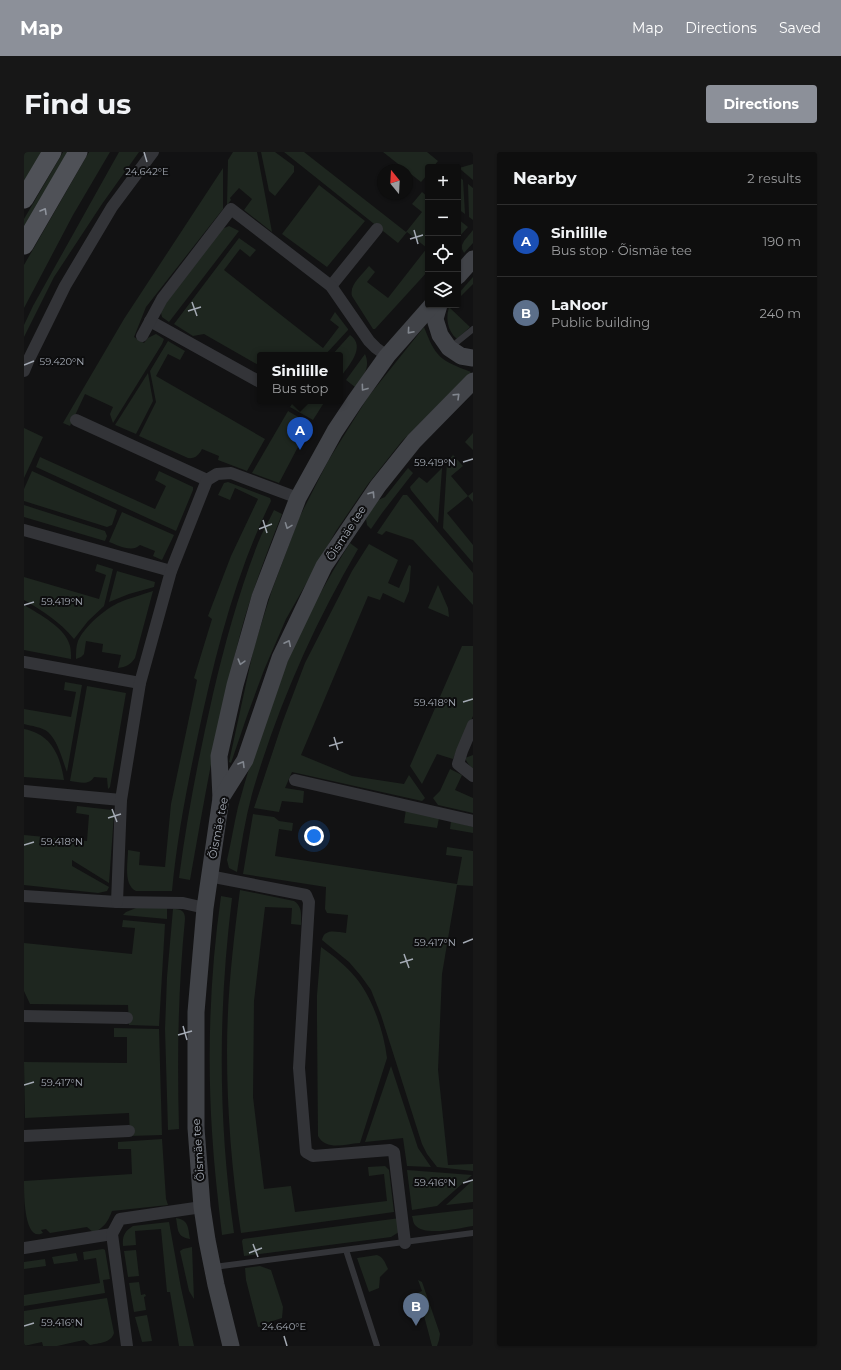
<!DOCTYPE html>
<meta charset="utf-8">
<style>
body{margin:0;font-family:Montserrat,sans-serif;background:#171717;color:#f1f3f6}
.controls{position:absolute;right:12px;top:12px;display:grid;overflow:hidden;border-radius:4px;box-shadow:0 1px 3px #0004}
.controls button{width:36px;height:36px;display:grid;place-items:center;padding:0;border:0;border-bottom:1px solid #2e2e2e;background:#0e0e0e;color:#f1f3f6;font:20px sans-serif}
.compass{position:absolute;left:353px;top:12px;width:36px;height:36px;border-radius:50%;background:#0e0e0e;box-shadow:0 1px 3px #0004;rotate:342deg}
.you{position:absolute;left:290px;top:684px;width:14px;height:14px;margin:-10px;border:3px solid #fff;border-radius:50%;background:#1a73e8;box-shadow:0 0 0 6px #1a73e833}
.badge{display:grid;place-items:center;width:26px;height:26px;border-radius:50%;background:#8c9099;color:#fff;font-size:13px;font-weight:700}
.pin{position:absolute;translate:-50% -33px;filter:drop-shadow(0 1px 2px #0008)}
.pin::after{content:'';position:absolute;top:21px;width:14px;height:12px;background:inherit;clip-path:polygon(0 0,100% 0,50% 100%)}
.popup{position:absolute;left:233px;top:200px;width:86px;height:52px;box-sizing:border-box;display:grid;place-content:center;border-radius:4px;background:#0e0e0e;filter:drop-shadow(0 1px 3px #0005);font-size:13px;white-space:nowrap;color:#9b9c9e}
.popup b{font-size:15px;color:#f1f3f6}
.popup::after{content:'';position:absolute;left:50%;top:100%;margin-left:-8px;border:8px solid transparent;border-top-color:#0e0e0e}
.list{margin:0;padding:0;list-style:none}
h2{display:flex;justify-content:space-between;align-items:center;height:52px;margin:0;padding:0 16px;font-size:17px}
h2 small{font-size:13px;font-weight:400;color:#9b9c9e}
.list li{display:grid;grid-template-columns:26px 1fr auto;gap:12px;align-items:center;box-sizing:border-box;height:72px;padding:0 16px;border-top:1px solid #2e2e2e}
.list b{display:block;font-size:15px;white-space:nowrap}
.list p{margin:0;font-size:13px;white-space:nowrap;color:#9b9c9e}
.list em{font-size:13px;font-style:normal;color:#9b9c9e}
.icon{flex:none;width:22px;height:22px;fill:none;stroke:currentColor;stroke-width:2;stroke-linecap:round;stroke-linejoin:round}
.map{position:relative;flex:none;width:449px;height:1194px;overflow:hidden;border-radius:4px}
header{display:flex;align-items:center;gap:24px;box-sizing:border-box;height:56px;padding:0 20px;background:#8c9099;color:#fff}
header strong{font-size:19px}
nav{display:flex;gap:22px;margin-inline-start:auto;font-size:14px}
.intro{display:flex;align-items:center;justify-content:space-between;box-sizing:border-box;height:96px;padding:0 24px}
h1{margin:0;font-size:28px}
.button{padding:10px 18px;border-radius:4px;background:#8c9099;color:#fff;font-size:14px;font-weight:700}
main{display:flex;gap:24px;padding:0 24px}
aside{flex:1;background:#0e0e0e;border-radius:4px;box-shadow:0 1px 3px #0004}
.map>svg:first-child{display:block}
</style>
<header>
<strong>Map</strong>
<nav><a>Map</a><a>Directions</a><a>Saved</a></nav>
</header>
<div class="intro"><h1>Find us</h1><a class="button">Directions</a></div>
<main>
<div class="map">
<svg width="449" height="1194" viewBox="0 0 449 1194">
<rect width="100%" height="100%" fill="#121213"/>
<g fill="#1e261f">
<path d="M0,0H19L0,31Z"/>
<path d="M39,0H45L0,76V67Z"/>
<path d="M65,0H86L49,63L0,156V113Z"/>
<path d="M95,0H115L78,52L30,125L0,185V173L9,154Z"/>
<path d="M209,0H233L248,80L220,58L228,47L215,36L206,46L207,48L203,53L204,8Z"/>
<path d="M237,0H251L270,14V20L251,44L245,39Z"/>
<path d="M260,0H280L382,80L398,60L388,52L398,40L404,45V119L351,177H349L328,144C325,133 338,123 345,114L351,120L343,130L364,146L403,96L383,80L374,91Z"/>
<path d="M359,0H403L414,9L409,15H404V22L397,30Z"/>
<path d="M449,12V28L435,16Z"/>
<path d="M199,16V57L122,155L110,185L120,191L124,186L132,182L140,187L138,192L89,271L86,262L89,255L61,242L46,274L39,271L100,167Z"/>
<path d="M434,24L439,28L441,62L434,57Z"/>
<path d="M444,32L449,36V68L445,65Z"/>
<path d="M295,33L341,69L303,115L258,82Z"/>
<path d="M434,67L444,75L434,86Z"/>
<path d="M205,74L215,79L145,170L138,165L136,157L198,77Z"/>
<path d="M449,78V91L440,101L438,97V93L440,89Z"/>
<path d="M215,86L232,98L226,105L216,97L200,118L299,196L315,175L306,168L311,160L324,177V178L301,203H236V214L180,182L169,184L150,172Z"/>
<path d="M449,125V132L434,147V142Z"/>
<path d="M426,153H428L426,156L446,175L433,187C423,179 421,164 426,153Z"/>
<path d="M400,175C412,206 416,208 447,220L378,289L344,332L312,379L262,467L240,518L223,564L207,611L205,610L230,495L248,438L275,366L304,309L344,245Z"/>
<path d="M326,183C343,195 324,214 316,226V203H308Z"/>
<path d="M144,189L161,199L156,208L144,202L132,224L241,287L223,319L194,308L195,304L178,297C175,303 171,307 164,306L115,284L132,250L126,219Z"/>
<path d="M341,202C347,216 339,224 331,235L322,228Z"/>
<path d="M124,221L129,249L112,282L91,273Z"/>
<path d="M270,249H301L289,268L266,255Z"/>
<path d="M264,259L286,272L255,331L228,321Z"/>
<path d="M0,276L19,285L0,326Z"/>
<path d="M449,281V298L441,290Z"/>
<path d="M429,303L439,314L427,324L444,344L449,340V350L444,344L423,361L449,393V411L419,376L423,310Z"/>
<path d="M16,305L131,357L142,334L131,328L135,319L169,335V338L152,379L12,315Z"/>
<path d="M384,316L389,321L358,361L347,377L343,373L342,367L344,363L354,348L361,345Z"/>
<path d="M418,316V317L414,371L387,338L386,335L395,325L403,331Z"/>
<path d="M8,319L93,358L88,373L83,375L0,349V337Z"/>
<path d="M204,330L246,346L247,349C211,423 191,503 174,583C163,635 153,686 148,739H112C99,733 104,710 104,698L116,700L115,713L141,715L147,652L173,528L170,526L188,467L184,464L207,404L234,347L211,336L206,348L194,343L200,331Z"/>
<path d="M379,343H383L449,421V453L389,388L362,379L358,383L353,381Z"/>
<path d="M0,353L81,379L83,384L81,389L0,365Z"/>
<path d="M250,358L258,362C243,400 228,439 217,479C195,561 181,644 166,728L155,726C163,664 175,603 189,542C201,491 215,440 234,391C238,380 245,369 250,358Z"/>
<path d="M98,360L150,383L138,408L129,404L131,399L116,393C108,401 93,393 85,390Z"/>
<path d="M326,391L334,397C289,474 253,556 228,642C221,668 217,694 213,720L205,716L203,708C207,691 210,672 214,655C239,562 274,472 326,391Z"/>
<path d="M345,392L374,408L364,431L375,436L385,413L387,414L385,439L380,451L359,441L356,448L344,444L277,603L328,624L380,632L385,623L401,646L398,649L268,620L261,636L280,639L279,651L258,649L255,660L230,656L259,569L281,511L328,419Z"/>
<path d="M73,412L89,417L80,454L64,469L50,487C35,469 19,459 0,448V425L75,447L82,423L71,419Z"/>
<path d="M93,419L131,430L130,435L105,442L85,450Z"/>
<path d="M414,433L424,456L425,465L404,456Z"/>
<path d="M129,439L111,506C106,513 102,515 94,516L97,503L78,500L79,492L62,489L60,502L57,505L52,507C52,500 52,494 54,489C61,474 80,458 94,451C105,446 118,443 129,439Z"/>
<path d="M0,453C15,462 42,476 46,494C47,498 47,503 47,507L0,498Z"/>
<path d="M438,494H449V564L429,607L413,602L398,632L386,614Z"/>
<path d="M41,530L58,533L43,620C38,607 34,589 24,580C18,575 7,574 0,572V557L47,565L52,540L40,538Z"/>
<path d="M63,534L102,541L86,635L84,637L83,626L70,625C65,634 55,630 46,629Z"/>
<path d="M0,577C27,582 36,603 40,628L0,625Z"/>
<path d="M449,603V618L443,610L441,606Z"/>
<path d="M426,617L438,623L431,638L449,646V661L414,653L409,646L416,639Z"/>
<path d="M53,654L88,658L90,662L85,731L48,708V714L85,735L83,739L74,741L0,733V683L63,689L65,663L52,661Z"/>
<path d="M382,657L415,666L413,676L380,671Z"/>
<path d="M229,662L250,665L255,669L269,671L268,679L255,677L251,704L433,732L438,705L422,703L423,695L449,699V734L433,733L418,822L414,918L424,1013L449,1012V1019L413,1015L403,1002L398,992L357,863L347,838L337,824L325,810L298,788C300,776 313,780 322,781L324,763L303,761L301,757L302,735L219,722Z"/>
<path d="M427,669L449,675V681L426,677Z"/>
<path d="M216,738L270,749C279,755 277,764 277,773L267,772L268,756L241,755L230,849L229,945L240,1037L267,1034L271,1060L363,1049L360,1022L345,1024L344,1015L361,1014L365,1018L370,1060L217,1081C208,1021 203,960 203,899C203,845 209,792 216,738Z"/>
<path d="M197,744L208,746C194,859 194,968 210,1081L198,1083C194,1049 190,1014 188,980C183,901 186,822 197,744Z"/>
<path d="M112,756H143V767L99,763L102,760Z"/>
<path d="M149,757C157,757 161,759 161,767C154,838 153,906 155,977L144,978L141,877L143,825Z"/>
<path d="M99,768L141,772L135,874L105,873L104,853L6,852L0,839V791L108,802L111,776L98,775Z"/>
<path d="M297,795C310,804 322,814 332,826C349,847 360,880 363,906L336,991C321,992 302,999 294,984L293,870V843Z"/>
<path d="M90,876L135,877L138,983L106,984L105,961L1,966L0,910L103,911V885H90Z"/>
<path d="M367,914L394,996L407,1015L383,1014L379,986L341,990Z"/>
<path d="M138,987L142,1047L144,1053L88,1059C84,1070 80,1075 70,1081L63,1075L26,1081L22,1077L17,1078L19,1081C0,1091 0,1043 0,1029L108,1022L107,997H94V990Z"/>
<path d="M383,1018L448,1023L413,1054L388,1058Z"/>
<path d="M449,1028V1050L422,1053Z"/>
<path d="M449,1057V1074C435,1076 401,1085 391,1073C389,1071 389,1067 388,1064Z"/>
<path d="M152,1066C165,1068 164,1076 166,1087C153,1085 154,1078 152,1066Z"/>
<path d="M376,1066L375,1080L367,1085L220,1104L218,1089L219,1087Z"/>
<path d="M145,1070L157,1136L170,1194H155L146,1140H143L137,1077L111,1079L112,1093L99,1094C98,1084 101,1079 109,1074Z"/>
<path d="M168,1095L170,1147L165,1139L156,1099L159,1097Z"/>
<path d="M79,1097L81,1098L86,1127L79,1128L81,1141L0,1154V1143L76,1131L72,1106L60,1108L59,1100Z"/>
<path d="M112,1098L115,1124L104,1125L100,1099Z"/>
<path d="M52,1101L54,1109L30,1112L28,1105Z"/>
<path d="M353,1103C359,1105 361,1110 364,1117L356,1125L355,1136L345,1140L333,1106Z"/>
<path d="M21,1107L22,1114L0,1117V1110Z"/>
<path d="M236,1114L247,1118L259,1155L258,1166L239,1172L240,1174L234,1175L222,1128L221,1116Z"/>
<path d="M394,1128L398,1130L416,1182L415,1188L413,1194H408L394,1141L398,1139Z"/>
<path d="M115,1130L117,1143L121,1142L122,1144L120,1145L122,1158L110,1160L105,1131Z"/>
<path d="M83,1146L90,1181C87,1191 75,1191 66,1193L60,1188L33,1194H19L18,1190L0,1194V1159Z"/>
<path d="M123,1163L128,1189L118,1190L111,1165Z"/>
</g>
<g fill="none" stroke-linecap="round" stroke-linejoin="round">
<g stroke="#333438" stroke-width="6">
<path d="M427,195L449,177"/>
<path d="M322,1098L353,1194"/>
<path d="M190,1115L449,1081"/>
</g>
<g stroke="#333438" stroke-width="12">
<path d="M307,134L353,77"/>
<path d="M126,169L236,230"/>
<path d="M118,184L138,147L207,57L307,134L345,189L352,196L363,204"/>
<path d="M0,219L5,207L41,134L88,55L129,0"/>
<path d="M52,268L183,328"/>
<path d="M0,378L147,419"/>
<path d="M0,510L116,531"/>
<path d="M449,573L438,599L434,612L449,624"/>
<path d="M271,628L449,669"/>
<path d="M0,639L97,648"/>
<path d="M185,724L282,743L285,750L275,916L282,1000L289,1004L366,998L370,1000L381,1091"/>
<path d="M0,744L93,750L159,751L181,756"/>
<path d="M93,750L97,648L116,531L147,419L183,328L193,322L207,321L274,346"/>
<path d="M0,864L103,866"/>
<path d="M0,984L105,979"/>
<path d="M0,1096L88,1082"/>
<path d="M103,1194L88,1082L96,1067L178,1055"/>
</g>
<g stroke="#414348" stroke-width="17">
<path d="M434,124L449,107"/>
<path d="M415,153L411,167L416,183L425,196L437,204L449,206"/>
<path d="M197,646L195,604L211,533L236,445L274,346L311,279L331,249L363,204L408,153"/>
<path d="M207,1194L192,1133L183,1088L178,1055L172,976V860L181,756L197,646L221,608L256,506L300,414L354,334L390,289L449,229"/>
</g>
<g stroke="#4f5157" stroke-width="19">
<path d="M0,47L28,0"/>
<path d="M0,93L54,0"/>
</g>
</g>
<defs><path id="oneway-chevron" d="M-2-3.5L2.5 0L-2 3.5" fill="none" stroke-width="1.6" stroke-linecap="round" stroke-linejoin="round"/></defs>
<use stroke="#8f949d" href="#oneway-chevron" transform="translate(20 59) rotate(-60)"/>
<g stroke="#81868e">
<use href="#oneway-chevron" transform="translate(386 179) rotate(131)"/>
<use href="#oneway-chevron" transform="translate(340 236) rotate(126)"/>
<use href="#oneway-chevron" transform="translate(433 244) rotate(-44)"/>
<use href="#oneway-chevron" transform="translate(348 342) rotate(-57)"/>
<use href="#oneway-chevron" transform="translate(264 374) rotate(111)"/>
<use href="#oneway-chevron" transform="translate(264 491) rotate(-64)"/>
<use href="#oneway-chevron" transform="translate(217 510) rotate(106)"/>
<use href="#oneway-chevron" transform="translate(218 612) rotate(-59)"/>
</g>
<path fill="none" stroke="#a4aab4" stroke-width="1.5" d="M120,0L123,10M390,78L394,92M386,87L399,83M168,150L173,164M164,159L177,155M0,213L10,209M439,310L449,307M239,368L243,381M235,377L248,372M0,453L10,450M439,550L449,547M310,585L314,598M305,594L319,590M88,657L93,670M84,666L97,662M0,693L10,690M439,791L449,787M380,802L385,816M376,811L389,807M159,874L163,888M154,883L168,879M0,933L10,930M439,1031L449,1028M229,1092L234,1105M225,1101L238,1096M0,1174L10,1171M260,1184L263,1194"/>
<g text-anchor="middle" stroke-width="4" stroke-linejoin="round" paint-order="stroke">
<g font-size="11" fill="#a4aab4" stroke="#0d0d0e">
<text transform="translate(322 381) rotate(-57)" y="4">Õismäe tee</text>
<text transform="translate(194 676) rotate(-79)" y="4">Õismäe tee</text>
<text transform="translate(174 998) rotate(-94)" y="4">Õismäe tee</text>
</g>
</g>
<g font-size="10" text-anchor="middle" fill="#a4aab4" stroke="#0d0d0e" stroke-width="4" stroke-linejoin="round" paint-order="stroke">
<text x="123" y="23">24.642°E</text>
<text x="38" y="213">59.420°N</text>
<text x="411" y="314">59.419°N</text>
<text x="38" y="453">59.419°N</text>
<text x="411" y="554">59.418°N</text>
<text x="38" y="693">59.418°N</text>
<text x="411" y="794">59.417°N</text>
<text x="38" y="934">59.417°N</text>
<text x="411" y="1034">59.416°N</text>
<text x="38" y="1174">59.416°N</text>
<text x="260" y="1178">24.640°E</text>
</g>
</svg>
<div class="controls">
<button>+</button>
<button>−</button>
<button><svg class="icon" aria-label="locate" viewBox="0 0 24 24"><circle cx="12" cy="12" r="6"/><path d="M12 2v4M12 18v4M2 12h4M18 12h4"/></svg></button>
<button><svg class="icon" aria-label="layers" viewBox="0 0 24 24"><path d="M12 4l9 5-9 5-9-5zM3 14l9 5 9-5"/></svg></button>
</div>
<svg class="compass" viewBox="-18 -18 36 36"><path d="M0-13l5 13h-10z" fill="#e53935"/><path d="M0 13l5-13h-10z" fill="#9b9c9e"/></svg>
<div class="you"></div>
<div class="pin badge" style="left:276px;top:298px;background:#1a4fb4">A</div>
<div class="popup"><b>Sinilille</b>Bus stop</div>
<div class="pin badge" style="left:392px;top:1174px;background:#5c6f8a">B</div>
</div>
<aside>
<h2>Nearby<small>2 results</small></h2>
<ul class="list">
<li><span class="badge" style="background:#1a4fb4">A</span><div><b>Sinilille</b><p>Bus stop · Õismäe tee</p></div><em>190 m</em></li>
<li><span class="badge" style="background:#5c6f8a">B</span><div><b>LaNoor</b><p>Public building</p></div><em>240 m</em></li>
</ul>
</aside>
</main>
